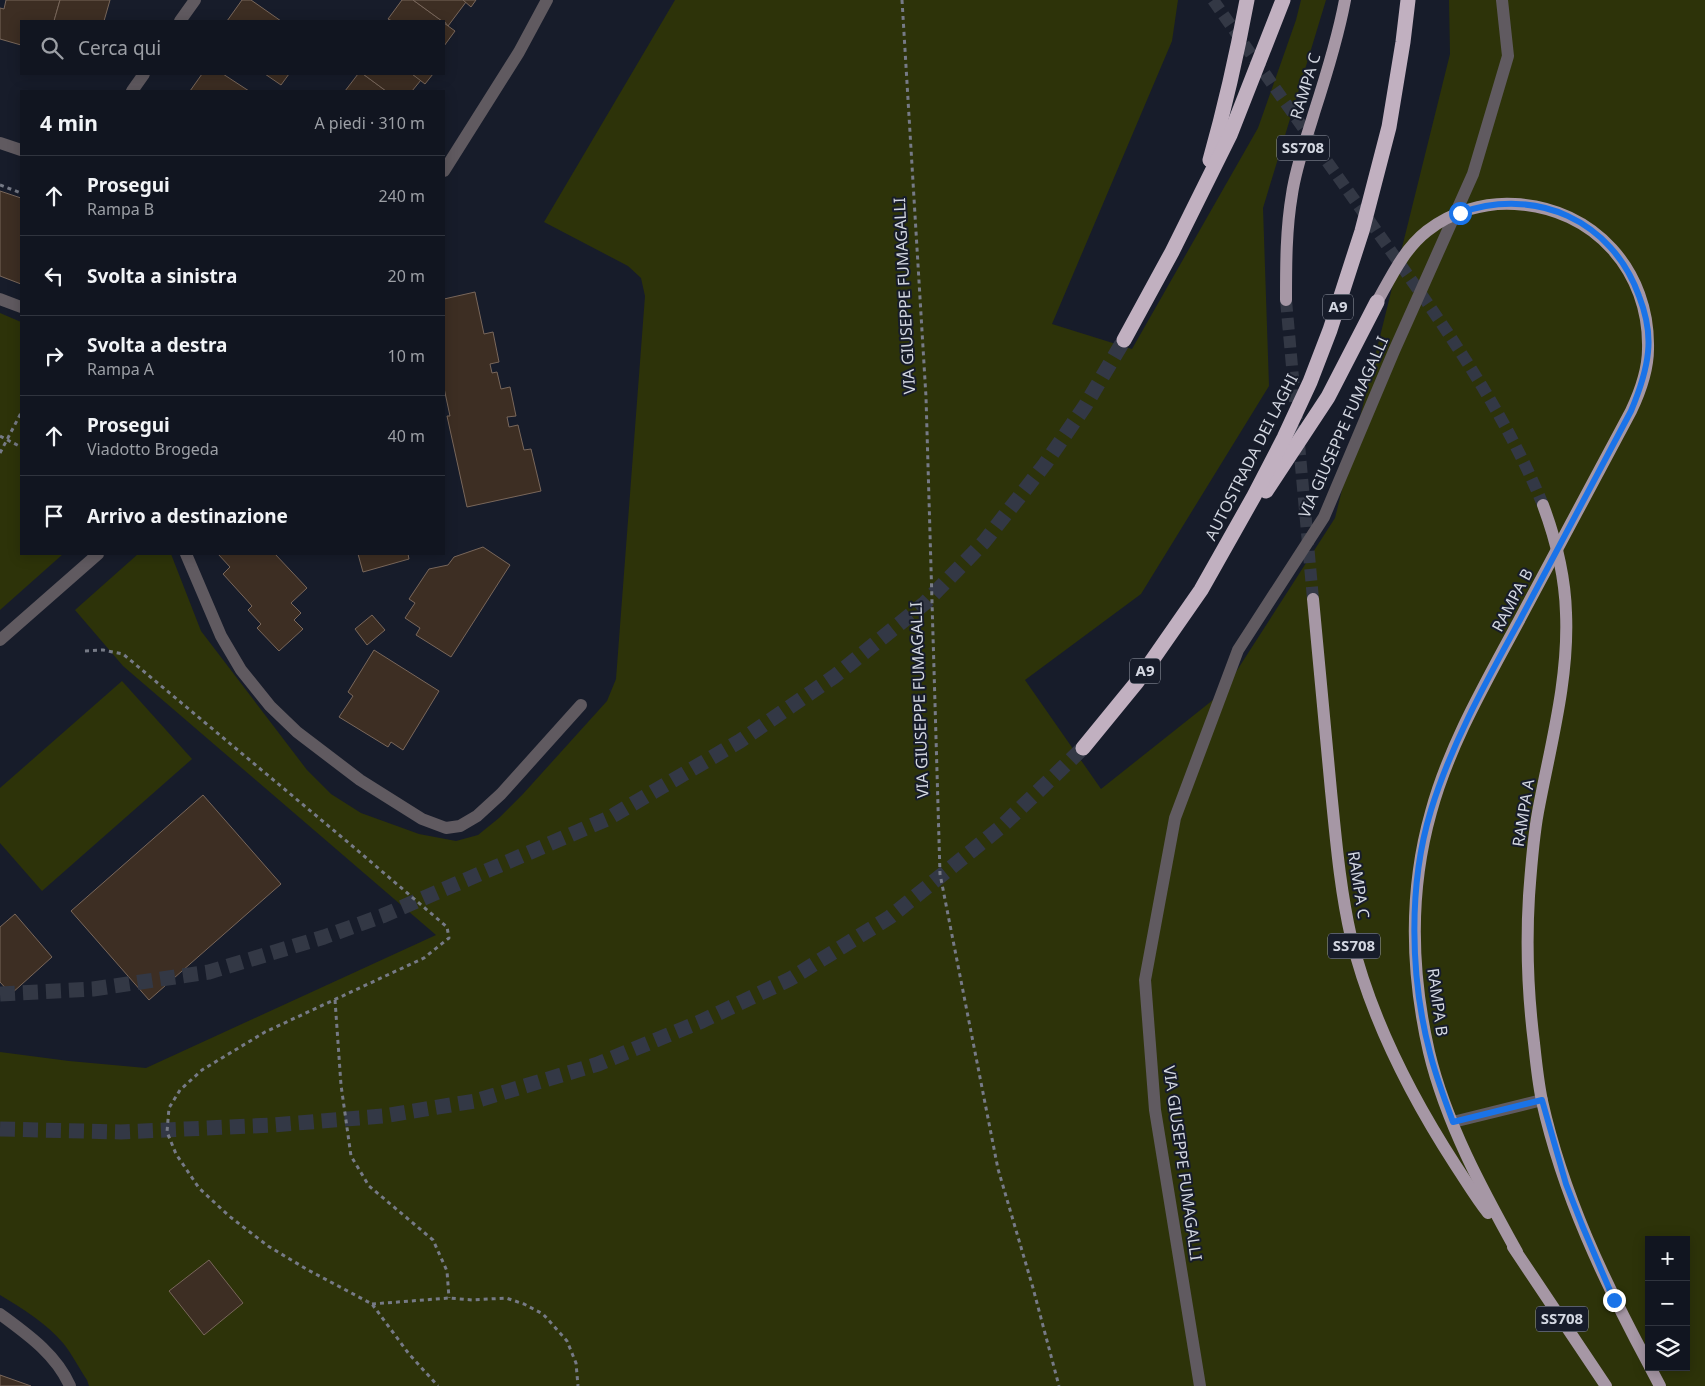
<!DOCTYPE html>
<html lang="it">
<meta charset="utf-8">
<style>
body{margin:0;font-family:"Noto Sans",sans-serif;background:#1e222d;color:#f1f3f6}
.controls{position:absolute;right:15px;bottom:15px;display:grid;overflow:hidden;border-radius:0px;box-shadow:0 2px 12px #0003}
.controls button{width:45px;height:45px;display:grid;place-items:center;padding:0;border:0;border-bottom:1px solid #30343e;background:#111520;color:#f1f3f6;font:25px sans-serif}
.stop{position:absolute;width:15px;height:15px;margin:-11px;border:4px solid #1a73e8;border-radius:50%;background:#fff}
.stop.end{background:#1a73e8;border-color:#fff;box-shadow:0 1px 5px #0008}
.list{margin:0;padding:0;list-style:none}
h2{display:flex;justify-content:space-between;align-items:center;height:65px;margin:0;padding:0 20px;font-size:21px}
h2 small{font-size:16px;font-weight:400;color:#9c9fa5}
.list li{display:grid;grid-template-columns:32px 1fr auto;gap:15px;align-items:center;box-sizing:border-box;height:80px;padding:0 20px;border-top:1px solid #30343e}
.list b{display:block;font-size:19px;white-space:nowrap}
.list p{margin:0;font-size:16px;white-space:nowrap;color:#9c9fa5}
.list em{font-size:16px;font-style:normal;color:#9c9fa5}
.icon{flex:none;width:28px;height:28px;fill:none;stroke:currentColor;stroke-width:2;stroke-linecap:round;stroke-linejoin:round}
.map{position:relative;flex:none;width:1705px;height:1386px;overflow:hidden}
.search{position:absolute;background:#111520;box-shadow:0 2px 12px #0003;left:20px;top:20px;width:425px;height:55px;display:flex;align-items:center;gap:12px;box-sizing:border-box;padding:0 18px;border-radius:0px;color:#9c9fa5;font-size:19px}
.panel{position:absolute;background:#111520;box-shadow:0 2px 12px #0003;left:20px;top:90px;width:425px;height:465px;border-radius:0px}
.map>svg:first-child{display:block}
</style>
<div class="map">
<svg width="1705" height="1386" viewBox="0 0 1705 1386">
<rect width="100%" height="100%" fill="#171c2a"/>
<g fill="#2d3309" fill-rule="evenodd">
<path d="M675,0H1178L1172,41L1052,324L1132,349L1258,128L1296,20L1301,0H1326L1263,208L1269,386L1141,594L1025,680L1101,789L1223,692L1335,518L1450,54L1449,0H1705V1386H89L87,1380C79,1368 72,1354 63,1343C46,1323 23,1309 0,1295V1052L69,1061L146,1068L436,935L123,666L75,610L138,554H171L201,631L307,770L331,794L361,813L419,834L456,841L478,835L499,818L523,794L607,701L616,679L645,296L641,278L628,266L544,222ZM1649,1240H1686V1367H1649Z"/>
<path d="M0,313L21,322V554H63L0,610Z"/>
<path d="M122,681L192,759L42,891L0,843V788Z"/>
</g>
<g fill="#3d2e23" stroke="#79675b">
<path d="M6,0H60L54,21H21V45L0,39V8L4,9Z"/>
<path d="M60,0H110L104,21H54Z"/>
<path d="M242,0H251L281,21H227Z"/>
<path d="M402,0H413L442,21H392L388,19Z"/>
<path d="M413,0H463L466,2L448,26L444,21H442Z"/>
<path d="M463,0H476L471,7Z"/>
<path d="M444,23L455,31L444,46Z"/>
<path d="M202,74H223L249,91H190Z"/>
<path d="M265,74H289L281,85Z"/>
<path d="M358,74H363L386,91H345Z"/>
<path d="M363,74H412L421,80L412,91H386Z"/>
<path d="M412,74H433L425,84Z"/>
<path d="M0,191L21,198V284L0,276Z"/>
<path d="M475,292L484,334L493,332L499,362L490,364L492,373L497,372L501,389L510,387L516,416L507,417L509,427L518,425L524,450L531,449L541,491L467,507L447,416H450L444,388V299Z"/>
<path d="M483,547L510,565L451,657L416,635L420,628L405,618L415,603L409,599L429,569L448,565L454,557Z"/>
<path d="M218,554H275L307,588L291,603L301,613L294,620L303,629L279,651L257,628L261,624L248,610L252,606L223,574L230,567Z"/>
<path d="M358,554H408L409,559L363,572Z"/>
<path d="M372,615L385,630L367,645L355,629Z"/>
<path d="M374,650L439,691L403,750L391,742L388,747L339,717L353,696L348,692Z"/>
<path d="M203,795L281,884L149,1000L71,911Z"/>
<path d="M15,914L52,957L11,994L0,982V927Z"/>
<path d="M209,1260L243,1303L204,1335L169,1291Z"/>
<path d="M0,1375L31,1386H0Z"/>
</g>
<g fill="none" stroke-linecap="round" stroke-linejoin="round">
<g stroke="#333845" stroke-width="12" stroke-dasharray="12 6" stroke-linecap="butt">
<path d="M1213,0C1269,80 1326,160 1383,240C1444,326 1503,408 1543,505"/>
<path d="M1286,300L1313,599"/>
</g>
<g stroke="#333845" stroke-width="15" stroke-dasharray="15 8" stroke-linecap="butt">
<path d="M0,994L93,989L209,972L324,937L382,916L607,819L740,741L835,676L925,603L984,542L1045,464L1085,406L1124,340"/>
<path d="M0,1129L121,1132L273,1125L383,1116L475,1101L598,1064L702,1021L790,979L890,917L1001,827L1083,748"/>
</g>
<g stroke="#767a86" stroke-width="3" stroke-dasharray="4 4" stroke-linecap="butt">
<path d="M902,0L926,397L940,874L998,1169L1033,1288L1059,1386"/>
<path d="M0,185L21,193"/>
<path d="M0,436L21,447"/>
<path d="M0,453L21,413"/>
<path d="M85,651L103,650L123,654L350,844L447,927L449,938L424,958L265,1032L202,1070L180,1090L169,1108L167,1132L176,1154L199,1188L229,1216L268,1246L308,1270L372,1304L409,1354L438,1386"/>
<path d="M335,1000L341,1085L351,1156L369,1186L433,1240L447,1271L449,1298"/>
<path d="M372,1304L449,1298L473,1300L506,1298L524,1304L543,1314L567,1341L576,1363L578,1386"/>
</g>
<g stroke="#605a60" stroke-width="12">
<path d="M0,299L21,307"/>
<path d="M1453,1122L1542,1100"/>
<path d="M0,1314C27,1334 56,1354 70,1386"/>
</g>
<g stroke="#605a60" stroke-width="12">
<path d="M180,21L195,0"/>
<path d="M132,91L144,74"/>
<path d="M0,143L21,150"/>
<path d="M444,171L519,52L547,0"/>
<path d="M186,554L221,636L241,670L270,706L297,732L360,780L422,819L446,828L460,826L477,816L501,794L581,705"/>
<path d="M0,640L98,554"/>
<path d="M1200,1386L1155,1110L1145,980L1175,818L1238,650L1324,517L1394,351L1473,174L1508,56L1502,0"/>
</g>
<g stroke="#a697a5" stroke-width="12">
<path d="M1286,300C1286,265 1286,229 1292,194C1296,166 1306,140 1314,113C1326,76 1338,38 1345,0"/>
<path d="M1377,302C1391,277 1404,249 1427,231C1451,212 1484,202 1515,204C1594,208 1650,271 1648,349C1648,371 1640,392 1631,411C1595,478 1559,546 1523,613C1489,677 1450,742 1431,812C1409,890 1411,973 1429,1052C1446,1123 1482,1189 1517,1252"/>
<path d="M1543,505C1556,540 1565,576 1566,613C1569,680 1550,747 1538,812C1533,839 1531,869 1529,896C1526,945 1528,995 1534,1043C1536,1062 1538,1082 1542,1101C1563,1195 1604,1281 1649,1365"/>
<path d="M1313,599C1319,663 1325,727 1331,791C1336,840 1340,889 1351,937C1371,1019 1410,1095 1456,1166C1466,1181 1476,1198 1488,1213"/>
<path d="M1513,1247L1606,1386"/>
<path d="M1650,1367L1660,1386"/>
</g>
<g stroke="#c1b0c0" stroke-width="15">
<path d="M1210,160C1225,107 1237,54 1247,0"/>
<path d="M1124,340L1172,252L1230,135L1283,0"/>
<path d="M1266,491L1328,397L1377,302"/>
<path d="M1083,748L1137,682L1201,590L1254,496L1284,438L1310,382L1330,330L1362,231L1389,127L1403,42L1408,0"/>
</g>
</g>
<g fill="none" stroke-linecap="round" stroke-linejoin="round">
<path stroke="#1a73e8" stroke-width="6" d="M1460,213C1535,186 1612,220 1639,296C1646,314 1650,334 1648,352C1646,373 1639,392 1631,411C1594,480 1557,549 1521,618C1487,680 1452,742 1431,810C1408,885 1410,977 1430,1053C1436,1077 1445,1100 1453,1122L1542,1100L1566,1184L1582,1225L1614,1300"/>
</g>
<g text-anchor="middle" stroke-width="4" stroke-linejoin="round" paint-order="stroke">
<g fill="#171c2a" stroke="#9b9faa" stroke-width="1">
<rect x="1277" y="135.5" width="52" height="25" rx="4"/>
<rect x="1323" y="294.5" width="30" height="25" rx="4"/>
<rect x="1130" y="658.5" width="30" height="25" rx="4"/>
<rect x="1328" y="933.5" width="52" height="25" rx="4"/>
<rect x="1536" y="1306.5" width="52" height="25" rx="4"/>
</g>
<g font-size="15" font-weight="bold" fill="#d3d7e1">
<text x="1303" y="153">SS708</text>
<text x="1338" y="312">A9</text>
<text x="1145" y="676">A9</text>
<text x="1354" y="951">SS708</text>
<text x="1562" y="1324">SS708</text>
</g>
<g font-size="16" fill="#d3d7e1" stroke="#171c2a">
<text transform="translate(1305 86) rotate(-73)" y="6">RAMPA C</text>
<text transform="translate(904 296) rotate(-93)" y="6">VIA GIUSEPPE FUMAGALLI</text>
<text transform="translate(1343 427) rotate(-66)" y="6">VIA GIUSEPPE FUMAGALLI</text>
<text transform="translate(1251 457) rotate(-63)" y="6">AUTOSTRADA DEI LAGHI</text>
<text transform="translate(1512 600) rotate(-62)" y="6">RAMPA B</text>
<text transform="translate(919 700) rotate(-92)" y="6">VIA GIUSEPPE FUMAGALLI</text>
<text transform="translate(1523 813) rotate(-81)" y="6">RAMPA A</text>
<text transform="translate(1359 885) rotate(81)" y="6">RAMPA C</text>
<text transform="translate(1438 1002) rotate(82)" y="6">RAMPA B</text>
<text transform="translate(1183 1163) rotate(82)" y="6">VIA GIUSEPPE FUMAGALLI</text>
</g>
</g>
</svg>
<div class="controls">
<button>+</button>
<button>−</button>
<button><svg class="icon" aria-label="layers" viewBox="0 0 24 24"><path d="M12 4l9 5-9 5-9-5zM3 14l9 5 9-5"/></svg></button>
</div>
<div class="stop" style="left:1460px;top:213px"></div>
<div class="stop end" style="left:1614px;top:1300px"></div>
<div class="search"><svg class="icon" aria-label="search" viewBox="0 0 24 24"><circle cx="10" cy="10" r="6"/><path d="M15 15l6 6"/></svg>Cerca qui</div>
<section class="panel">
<h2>4 min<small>A piedi · 310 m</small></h2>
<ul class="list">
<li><svg class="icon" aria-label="ahead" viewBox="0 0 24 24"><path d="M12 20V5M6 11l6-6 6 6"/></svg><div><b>Prosegui</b><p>Rampa B</p></div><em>240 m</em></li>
<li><svg class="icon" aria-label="left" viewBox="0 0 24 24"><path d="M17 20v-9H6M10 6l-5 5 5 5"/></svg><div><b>Svolta a sinistra</b></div><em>20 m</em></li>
<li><svg class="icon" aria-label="right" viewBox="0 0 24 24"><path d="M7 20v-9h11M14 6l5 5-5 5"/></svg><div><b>Svolta a destra</b><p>Rampa A</p></div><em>10 m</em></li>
<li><svg class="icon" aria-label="ahead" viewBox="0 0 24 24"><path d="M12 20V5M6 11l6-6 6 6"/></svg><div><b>Prosegui</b><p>Viadotto Brogeda</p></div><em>40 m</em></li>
<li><svg class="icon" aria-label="arrive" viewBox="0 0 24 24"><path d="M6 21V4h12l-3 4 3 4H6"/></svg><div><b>Arrivo a destinazione</b></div></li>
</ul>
</section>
</div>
